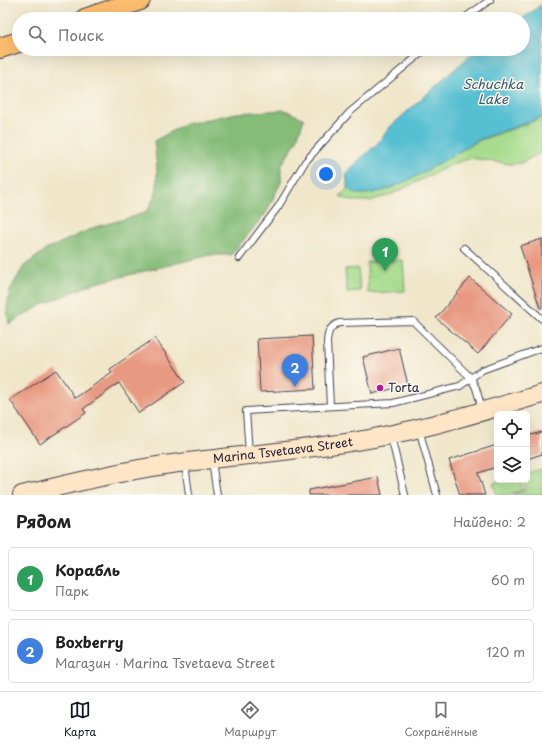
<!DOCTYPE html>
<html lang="ru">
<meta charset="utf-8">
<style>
body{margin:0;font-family:"Playpen Sans",sans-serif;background:#f2f2f2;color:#222}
.controls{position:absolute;right:12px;bottom:12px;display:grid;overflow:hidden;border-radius:6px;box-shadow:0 4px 16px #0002}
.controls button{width:36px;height:36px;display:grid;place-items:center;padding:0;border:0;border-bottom:1px solid #e0e0e0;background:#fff;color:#222;font:20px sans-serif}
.you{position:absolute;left:326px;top:174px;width:14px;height:14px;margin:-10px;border:3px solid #fff;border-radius:50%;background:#1a73e8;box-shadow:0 0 0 6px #1a73e833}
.badge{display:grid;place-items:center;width:26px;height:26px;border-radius:50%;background:#111827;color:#fff;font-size:13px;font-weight:700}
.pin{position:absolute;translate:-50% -33px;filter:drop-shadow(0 1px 2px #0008)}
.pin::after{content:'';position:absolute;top:21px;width:14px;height:12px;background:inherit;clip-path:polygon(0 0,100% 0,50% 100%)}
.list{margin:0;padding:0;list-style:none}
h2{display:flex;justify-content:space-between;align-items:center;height:52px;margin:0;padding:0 16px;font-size:17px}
h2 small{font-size:13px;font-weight:400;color:#767676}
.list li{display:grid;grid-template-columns:26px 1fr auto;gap:12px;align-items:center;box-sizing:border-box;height:64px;margin:0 8px 8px;padding:0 8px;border:1px solid #e0e0e0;border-radius:6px}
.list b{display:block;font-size:15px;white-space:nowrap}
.list p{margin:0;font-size:13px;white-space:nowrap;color:#767676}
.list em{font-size:13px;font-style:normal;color:#767676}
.icon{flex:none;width:22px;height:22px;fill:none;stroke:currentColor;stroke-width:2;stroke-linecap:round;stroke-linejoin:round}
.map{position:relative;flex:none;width:542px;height:495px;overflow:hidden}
.search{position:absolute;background:#fff;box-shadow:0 4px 16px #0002;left:12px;right:12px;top:12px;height:44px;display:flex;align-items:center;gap:10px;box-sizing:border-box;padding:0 14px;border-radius:22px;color:#767676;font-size:15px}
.sheet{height:196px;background:#fff}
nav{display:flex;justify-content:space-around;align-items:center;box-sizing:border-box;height:56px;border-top:1px solid #e0e0e0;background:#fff;font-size:11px;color:#767676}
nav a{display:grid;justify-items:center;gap:2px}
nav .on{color:#111827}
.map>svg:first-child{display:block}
</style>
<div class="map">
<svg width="542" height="495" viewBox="0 0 542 495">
<rect width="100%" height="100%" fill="#fbf7ec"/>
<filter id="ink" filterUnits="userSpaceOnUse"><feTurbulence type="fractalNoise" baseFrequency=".025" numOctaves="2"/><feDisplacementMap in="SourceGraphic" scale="8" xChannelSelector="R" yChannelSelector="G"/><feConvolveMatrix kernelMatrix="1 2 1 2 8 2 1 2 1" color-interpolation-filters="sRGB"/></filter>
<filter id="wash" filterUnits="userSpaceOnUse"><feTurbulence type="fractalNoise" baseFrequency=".012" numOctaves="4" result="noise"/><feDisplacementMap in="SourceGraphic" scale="16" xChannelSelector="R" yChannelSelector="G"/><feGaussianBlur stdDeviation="0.9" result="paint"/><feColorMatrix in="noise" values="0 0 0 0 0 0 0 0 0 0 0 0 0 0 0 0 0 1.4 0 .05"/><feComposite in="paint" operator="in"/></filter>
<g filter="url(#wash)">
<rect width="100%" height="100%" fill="#f0e7cb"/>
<g fill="#a6dc8c" stroke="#647f64">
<path d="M542,117V152L521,163L510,164L472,158L453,164L390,195L369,201H351L340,196L348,188L357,194L386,190L417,175L480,140L530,123Z"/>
<path d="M403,260L405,291L368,293L367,262Z"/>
<path d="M358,268L360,291L347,292L345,269Z"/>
<path d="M542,469V495H510L526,490L523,480H527V473Z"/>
<path d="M504,480H520L523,490L507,495H497L493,483Z"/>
</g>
<path fill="#84bc78" stroke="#536f5a" d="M285,110L304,119L296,142L281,166V182L266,213L231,255H210L92,284L42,305L9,324L7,309L10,290L24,266L47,249L95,227L133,217L148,210L157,190V168L154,141L185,124L237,113Z"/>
<path fill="#56bfd2" stroke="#3c7086" d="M542,4V117C522,126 499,131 479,140C448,156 393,197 358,194C355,194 351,190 348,188L346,174L357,162L377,144L390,127L473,53L479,49H523V19H522Z"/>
<g id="blocks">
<g fill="#e89981">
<path d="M542,239V308H540L520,246Z"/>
<path d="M470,278L512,314L478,354L436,318Z"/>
<path d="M312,336L315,389L260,392L257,339Z"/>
<path d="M155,338L185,382L139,413L119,383L83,409L86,413L40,444L10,400L56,370L75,398L112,373L110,369Z"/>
<path d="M399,348L408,385L372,394L363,357Z"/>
<path d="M542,432V454L527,459V436Z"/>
<path d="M497,445V467L478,473L485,495H460L449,460Z"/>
<path d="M378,477L382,495H309V490Z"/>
</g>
</g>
</g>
<g filter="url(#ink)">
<use href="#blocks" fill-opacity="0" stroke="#414051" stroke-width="1"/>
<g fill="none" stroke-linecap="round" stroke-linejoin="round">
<g stroke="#414051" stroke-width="8">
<g id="lane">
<path d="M463,19L490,0"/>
<path d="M464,248L542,319"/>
<path d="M239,258L278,207L305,162L350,112L426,49"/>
<path d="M330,406L327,342C328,332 329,327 339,323L413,321L471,378L476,388L482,409"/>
<path d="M419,429L437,495"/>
<path d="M391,436L405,495"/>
<path d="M249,453L246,411L393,403L460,386L482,370L542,348"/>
<path d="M212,461L217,495"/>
<path d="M185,464L189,495"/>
</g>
</g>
<g stroke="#414051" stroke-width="20">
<g id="secondary">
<path id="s1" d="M22,495C69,484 116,472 164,465C232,456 301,451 369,439C427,428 485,411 542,394"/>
</g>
</g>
<g stroke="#414051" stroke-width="22">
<g id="primary">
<path d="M85,19L140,0"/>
<path d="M0,48L19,42"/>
</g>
</g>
<use href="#lane" stroke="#fff" stroke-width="6"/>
<use href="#secondary" stroke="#fee5c5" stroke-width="18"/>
<use href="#primary" stroke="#fcbd6e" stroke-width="20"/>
</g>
</g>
<circle fill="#b5179e" stroke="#fbf7ec" stroke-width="1.5" cx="380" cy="388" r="4"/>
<g text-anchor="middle" stroke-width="3" stroke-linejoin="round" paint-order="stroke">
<g font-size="12" fill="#22223b" stroke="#fbf7ec" text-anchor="start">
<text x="388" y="392">Torta</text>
</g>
<g font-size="12" fill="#22223b" stroke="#fbf7ec">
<text dy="4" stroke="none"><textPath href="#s1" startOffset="265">Marina Tsvetaeva Street</textPath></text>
</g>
<g font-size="13" font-style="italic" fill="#345970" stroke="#fbf7ec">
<text x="493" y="89">Schuchka<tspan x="493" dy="15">Lake</tspan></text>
</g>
</g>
</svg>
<div class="controls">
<button><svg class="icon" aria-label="locate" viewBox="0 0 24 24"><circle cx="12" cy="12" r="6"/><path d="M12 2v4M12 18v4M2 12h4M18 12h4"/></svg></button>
<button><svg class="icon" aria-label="layers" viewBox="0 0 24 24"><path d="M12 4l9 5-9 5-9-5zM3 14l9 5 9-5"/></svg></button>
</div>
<div class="you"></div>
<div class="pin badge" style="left:385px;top:271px;background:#2e9e5b">1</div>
<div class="pin badge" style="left:295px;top:387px;background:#3f7fe0">2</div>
<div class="search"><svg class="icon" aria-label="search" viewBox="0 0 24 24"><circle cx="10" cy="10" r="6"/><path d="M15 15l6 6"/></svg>Поиск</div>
</div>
<section class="sheet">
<h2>Рядом<small>Найдено: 2</small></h2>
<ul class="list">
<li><span class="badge" style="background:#2e9e5b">1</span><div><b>Корабль</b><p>Парк</p></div><em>60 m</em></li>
<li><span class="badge" style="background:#3f7fe0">2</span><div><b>Boxberry</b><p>Магазин · Marina Tsvetaeva Street</p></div><em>120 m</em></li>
</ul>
</section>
<nav>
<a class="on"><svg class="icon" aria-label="map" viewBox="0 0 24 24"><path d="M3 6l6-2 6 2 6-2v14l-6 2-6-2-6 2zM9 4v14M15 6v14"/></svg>Карта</a>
<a><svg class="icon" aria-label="directions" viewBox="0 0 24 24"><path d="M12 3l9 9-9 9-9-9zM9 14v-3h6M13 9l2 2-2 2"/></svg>Маршрут</a>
<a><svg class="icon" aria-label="saved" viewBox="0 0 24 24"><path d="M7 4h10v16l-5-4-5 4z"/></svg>Сохранённые</a>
</nav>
